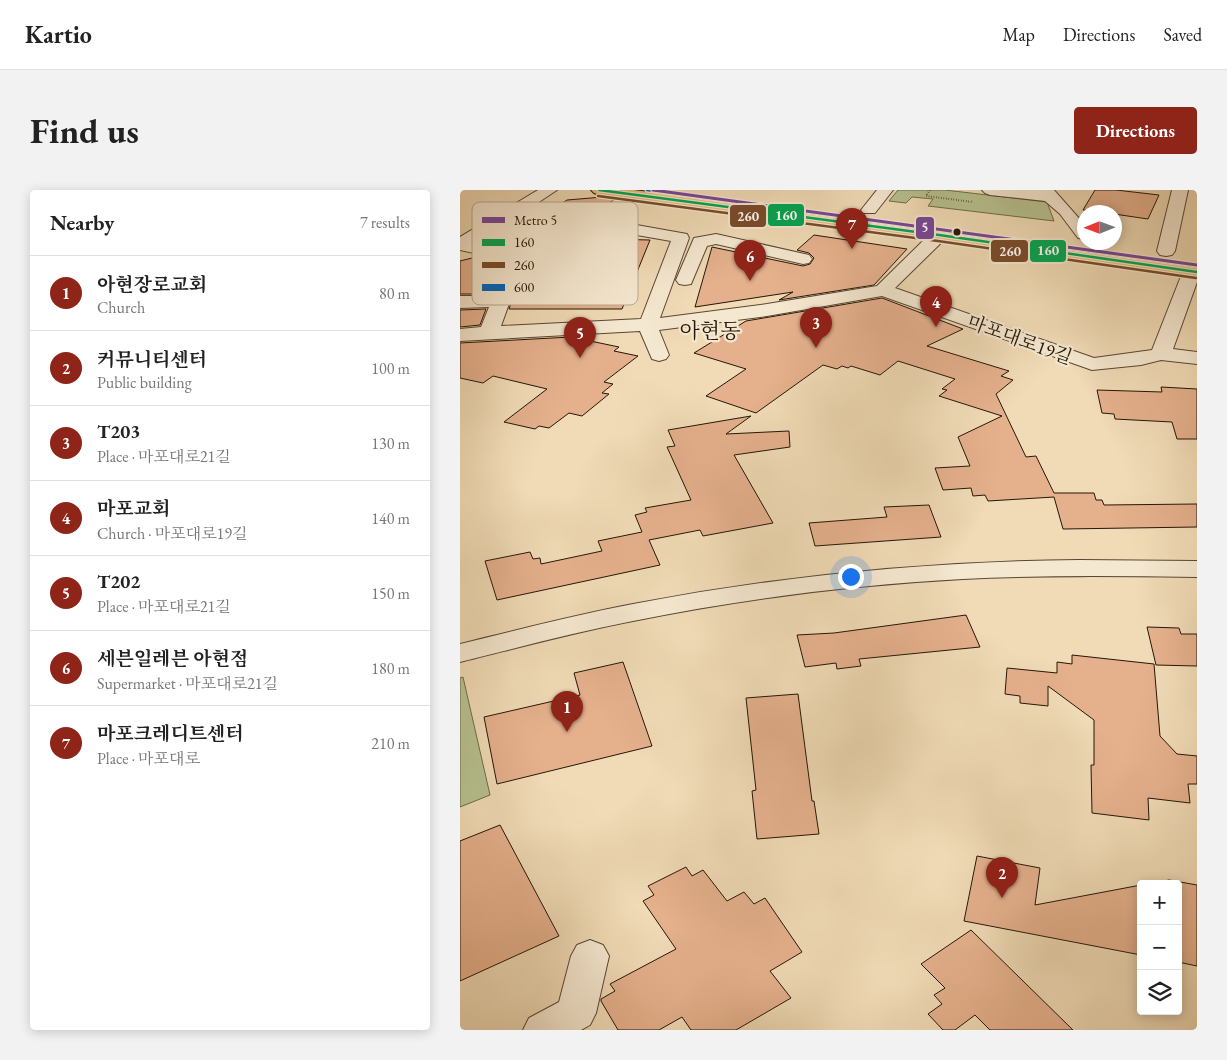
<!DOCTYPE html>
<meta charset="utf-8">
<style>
body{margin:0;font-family:"EB Garamond","Noto Serif KR",serif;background:#f2f2f2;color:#222}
.controls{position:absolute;right:15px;bottom:15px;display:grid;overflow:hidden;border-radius:5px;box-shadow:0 2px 12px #0003}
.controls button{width:45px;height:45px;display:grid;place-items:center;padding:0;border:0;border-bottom:1px solid #e0e0e0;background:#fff;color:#222;font:25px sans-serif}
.compass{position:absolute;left:617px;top:15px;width:45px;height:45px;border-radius:50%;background:#fff;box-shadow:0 2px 12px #0003;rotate:269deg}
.you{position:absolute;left:390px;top:386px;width:18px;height:18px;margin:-12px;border:4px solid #fff;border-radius:50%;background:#1a73e8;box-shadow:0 0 0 8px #1a73e833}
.badge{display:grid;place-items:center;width:32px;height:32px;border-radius:50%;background:#8f2418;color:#fff;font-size:16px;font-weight:700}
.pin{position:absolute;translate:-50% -41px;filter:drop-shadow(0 1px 2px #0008)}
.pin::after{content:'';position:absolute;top:26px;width:18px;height:15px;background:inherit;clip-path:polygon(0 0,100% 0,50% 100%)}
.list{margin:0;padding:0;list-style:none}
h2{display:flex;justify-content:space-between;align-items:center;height:65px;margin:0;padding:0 20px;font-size:21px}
h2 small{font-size:16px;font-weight:400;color:#767676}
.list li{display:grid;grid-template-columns:32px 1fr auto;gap:15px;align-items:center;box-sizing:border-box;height:75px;padding:0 20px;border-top:1px solid #e0e0e0}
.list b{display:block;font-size:19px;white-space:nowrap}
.list p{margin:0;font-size:16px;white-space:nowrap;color:#767676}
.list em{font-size:16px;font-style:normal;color:#767676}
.icon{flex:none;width:28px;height:28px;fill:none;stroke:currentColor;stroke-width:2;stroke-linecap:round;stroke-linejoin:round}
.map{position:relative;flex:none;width:737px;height:840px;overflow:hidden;border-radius:5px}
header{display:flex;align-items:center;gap:30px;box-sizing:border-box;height:70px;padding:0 25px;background:#fff;border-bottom:1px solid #e0e0e0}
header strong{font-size:24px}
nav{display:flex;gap:28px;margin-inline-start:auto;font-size:18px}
.intro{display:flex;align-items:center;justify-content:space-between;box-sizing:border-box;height:120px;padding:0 30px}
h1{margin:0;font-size:35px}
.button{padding:12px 22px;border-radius:5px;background:#8f2418;color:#fff;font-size:18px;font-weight:700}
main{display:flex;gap:30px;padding:0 30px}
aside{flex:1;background:#fff;border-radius:5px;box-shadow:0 2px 12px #0003}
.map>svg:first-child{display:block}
</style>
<header>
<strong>Kartio</strong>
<nav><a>Map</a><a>Directions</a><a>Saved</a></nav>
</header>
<div class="intro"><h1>Find us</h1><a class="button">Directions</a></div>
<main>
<aside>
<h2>Nearby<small>7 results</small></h2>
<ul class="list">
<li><span class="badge">1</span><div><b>아현장로교회</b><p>Church</p></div><em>80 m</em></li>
<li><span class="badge">2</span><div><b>커뮤니티센터</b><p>Public building</p></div><em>100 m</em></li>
<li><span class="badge">3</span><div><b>T203</b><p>Place · 마포대로21길</p></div><em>130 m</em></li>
<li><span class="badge">4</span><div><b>마포교회</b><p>Church · 마포대로19길</p></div><em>140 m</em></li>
<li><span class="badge">5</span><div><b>T202</b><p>Place · 마포대로21길</p></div><em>150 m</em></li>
<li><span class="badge">6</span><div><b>세븐일레븐 아현점</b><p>Supermarket · 마포대로21길</p></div><em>180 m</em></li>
<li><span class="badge">7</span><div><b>마포크레디트센터</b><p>Place · 마포대로</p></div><em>210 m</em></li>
</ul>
</aside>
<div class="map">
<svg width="737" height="840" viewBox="0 0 737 840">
<rect width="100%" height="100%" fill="#f0dbb6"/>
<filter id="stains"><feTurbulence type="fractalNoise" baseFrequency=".004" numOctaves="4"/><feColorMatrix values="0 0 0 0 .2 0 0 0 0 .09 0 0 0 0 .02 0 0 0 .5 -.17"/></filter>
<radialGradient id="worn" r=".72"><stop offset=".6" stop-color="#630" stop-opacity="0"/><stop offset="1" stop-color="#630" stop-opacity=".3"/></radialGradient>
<g fill="#b7c190" stroke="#6e6c4c">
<path d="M438,0H485L587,12L594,31L468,16L473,9L452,7L446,13L429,11Z"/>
<path d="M3,487L30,605L0,617V488Z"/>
</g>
<g fill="#e5b18d" stroke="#251607">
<path d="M635,0H656L699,5L688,29L654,24V22L623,20Z"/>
<path d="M143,7L155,9L129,27L88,23L107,10Z"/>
<path d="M70,34L113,39L101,48L190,50L162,119H49L65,74L41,56L36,55Z"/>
<path d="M354,45L447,59L414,95L319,110L333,102L235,117L252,57L343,76L350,74L354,68L349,63L337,60Z"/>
<path d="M20,66L27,68L43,78L32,104H0V71Z"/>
<path d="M422,108L503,139L467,156L549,181L541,186L553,190L536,204L566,267L576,266L594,303H634L636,310H642L644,315L737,314V337L603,339L594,307L528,311L525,305L513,306L511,298L483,300L475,278L510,276L498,247L542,226L479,206L487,200L482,199L495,189L438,171L420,185L391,176L388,178L382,176L377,179L363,175L296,223L246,206L286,179L234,163L286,131Z"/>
<path d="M26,119L20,135L0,137V120Z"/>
<path d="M111,147L159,157L154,161L178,166L144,192L153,194L142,203L149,204L122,226L109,223L89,238L79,236L75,239L44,232L87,199L33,186L23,193L0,188V153Z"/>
<path d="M701,197L737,199V249H717L712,232L655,229L654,224L642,223L637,200L702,202Z"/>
<path d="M291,226L266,244L329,241L330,257L274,265L313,333L243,346L240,340L189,350L200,375L37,410L25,371L70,362L73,369L80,368L81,374L142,361L138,351L182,342L175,325L187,322L185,318L231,310L207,257L215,256L208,240Z"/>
<path d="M469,315L481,347L355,356L349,333L427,327L424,317Z"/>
<path d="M506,425L520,457L399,469L401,476L377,479L376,473L345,477L337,445L374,443Z"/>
<path d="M687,437L719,438L721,444H737V476L696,475Z"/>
<path d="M612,465L694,474L700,546L717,564L737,566V594H728L730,613L688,608L689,630L632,623L631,575H634V530L588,496V516L560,513V506L545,504L547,478L597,483V472L612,474Z"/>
<path d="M163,472L192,556L37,594L24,527L120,505L114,483Z"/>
<path d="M338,504L352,611H354L359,644L297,649L292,601L296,600L286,508Z"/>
<path d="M40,635L99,746L0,791V651Z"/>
<path d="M517,666L580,678L575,715L681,695V765L504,731Z"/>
<path d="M226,677L232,686L243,680L267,711L284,702L294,714L305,708L342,762L310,781L331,808L276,840H231L222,827L199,840H158L141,811V809L155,801L150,794L216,759L183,711L194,705L188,696Z"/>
<path d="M709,690L737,695V776L718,772V694H689Z"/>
<path d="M511,740L613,840H530L515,825L495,840H483L468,824L482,814L474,805L485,798L461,774Z"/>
</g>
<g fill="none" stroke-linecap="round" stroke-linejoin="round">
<g stroke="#584733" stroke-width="2">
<g id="minor">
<path d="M78,0H97L64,22L171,34L227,44L229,48L200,128L307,114L417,96L473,41H485L487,45L485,49L435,98L634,168L692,160L723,81L726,77H737V92L713,159L737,162V174L701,170L681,175L632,180L422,106L307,126L199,140L209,165L206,169L199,171L192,169L180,141L0,151V139L21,137L29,117L0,118V106H33L45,77L28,66L0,60V47ZM51,30L171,44L211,51L181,129L41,136L63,75L40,58L14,53Z"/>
<path d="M417,0H433L415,23H403L401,20Z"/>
<path d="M522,0H594L624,34V49L618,48L600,24L585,11L530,5L525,3Z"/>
<path d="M712,0H728L715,61L712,65L706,66L700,65L697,61Z"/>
<path d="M256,44L349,65L352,69L349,73L343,74L256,54L247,56L231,94L225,95L219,94L216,90L234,48Z"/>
<path d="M619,370L737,371V387C659,386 581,385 503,389C392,395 281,409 173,431C115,442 57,458 0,472V454C57,440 115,425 173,414C320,386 470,371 619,370Z"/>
<path d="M130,750L143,755L149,766L136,823L130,835L121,840H63L69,828L99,812L111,766L117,755Z"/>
</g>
</g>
<g stroke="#251607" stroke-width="2">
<path id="major" d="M131,0H174L479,40L737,77V87L479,50L139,5L134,3Z"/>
</g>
<path stroke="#251607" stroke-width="2" stroke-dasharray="0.5 2" stroke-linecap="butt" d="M470,0L466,6L513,12"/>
<use href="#minor" fill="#f5e8d0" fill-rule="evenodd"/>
<use href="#major" fill="#e8be7b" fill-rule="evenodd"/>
<g stroke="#f5e8d0" stroke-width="5">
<path id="bus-1" d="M139,0L479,45L737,82"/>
</g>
<g stroke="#f5e8d0" stroke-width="5">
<path id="bus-2" d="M138,6L478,51L736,88"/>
</g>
<g stroke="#f5e8d0" stroke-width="5">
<path id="bus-3" d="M187,0L737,76"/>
</g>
<use href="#bus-1" stroke="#00a651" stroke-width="2.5"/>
<use href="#bus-2" stroke="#7a4b2a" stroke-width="2.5"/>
<use href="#bus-3" stroke="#0065bd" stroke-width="2.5"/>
<g stroke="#f5e8d0" stroke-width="5.5">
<path id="metro-1" d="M193,0L737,75"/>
</g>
<use href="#metro-1" stroke="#794698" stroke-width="3"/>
</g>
<circle fill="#251607" stroke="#f5e8d0" stroke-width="2" cx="497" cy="42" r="4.5"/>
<g text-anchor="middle" stroke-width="4.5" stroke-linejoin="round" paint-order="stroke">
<g font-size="19" fill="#251607" stroke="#f5e8d0">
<text transform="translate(560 149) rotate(20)" y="7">마포대로19길</text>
</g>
<g font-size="21" fill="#251607" stroke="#f5e8d0">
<text x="250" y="148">아현동</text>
</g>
</g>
<rect x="12" y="12" width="166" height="103" rx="8" fill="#f5e8d0" stroke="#b7a994" stroke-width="1"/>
<rect x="22" y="27" width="23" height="6" fill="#794698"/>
<rect x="22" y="49" width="23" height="7" fill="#00a651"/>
<rect x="22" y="72" width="23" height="6" fill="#7a4b2a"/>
<rect x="22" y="94" width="23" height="7" fill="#0065bd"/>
<g font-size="14" fill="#251607">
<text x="54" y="35">Metro 5</text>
<text x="54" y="57">160</text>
<text x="54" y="80">260</text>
<text x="54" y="102">600</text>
</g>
<g stroke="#f5e8d0" stroke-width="2">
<rect x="307" y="13" width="38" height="24" rx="5" fill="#00a651"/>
<rect x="269" y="14" width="38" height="24" rx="5" fill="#7a4b2a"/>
<rect x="455" y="26" width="20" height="24" rx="5" fill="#794698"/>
<rect x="569" y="49" width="38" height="24" rx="5" fill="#00a651"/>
<rect x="530" y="49" width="39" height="24" rx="5" fill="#7a4b2a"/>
</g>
<g font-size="14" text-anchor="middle" font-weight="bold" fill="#fff">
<text x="326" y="30">160</text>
<text x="288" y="31">260</text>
<text x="465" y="42">5</text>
<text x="588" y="65">160</text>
<text x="550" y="66">260</text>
</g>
<rect width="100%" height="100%" filter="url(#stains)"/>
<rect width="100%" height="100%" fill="url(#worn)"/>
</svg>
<div class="controls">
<button>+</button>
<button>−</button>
<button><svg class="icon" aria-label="layers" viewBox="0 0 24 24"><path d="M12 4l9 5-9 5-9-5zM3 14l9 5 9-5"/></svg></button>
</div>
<svg class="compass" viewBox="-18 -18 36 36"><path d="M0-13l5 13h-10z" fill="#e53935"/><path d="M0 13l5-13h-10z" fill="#767676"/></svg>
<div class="you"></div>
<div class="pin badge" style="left:107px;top:542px">1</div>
<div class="pin badge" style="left:542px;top:708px">2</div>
<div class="pin badge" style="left:356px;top:158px">3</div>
<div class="pin badge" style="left:476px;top:137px">4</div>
<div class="pin badge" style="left:120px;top:168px">5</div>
<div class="pin badge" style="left:290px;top:91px">6</div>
<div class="pin badge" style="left:392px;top:59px">7</div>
</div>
</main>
